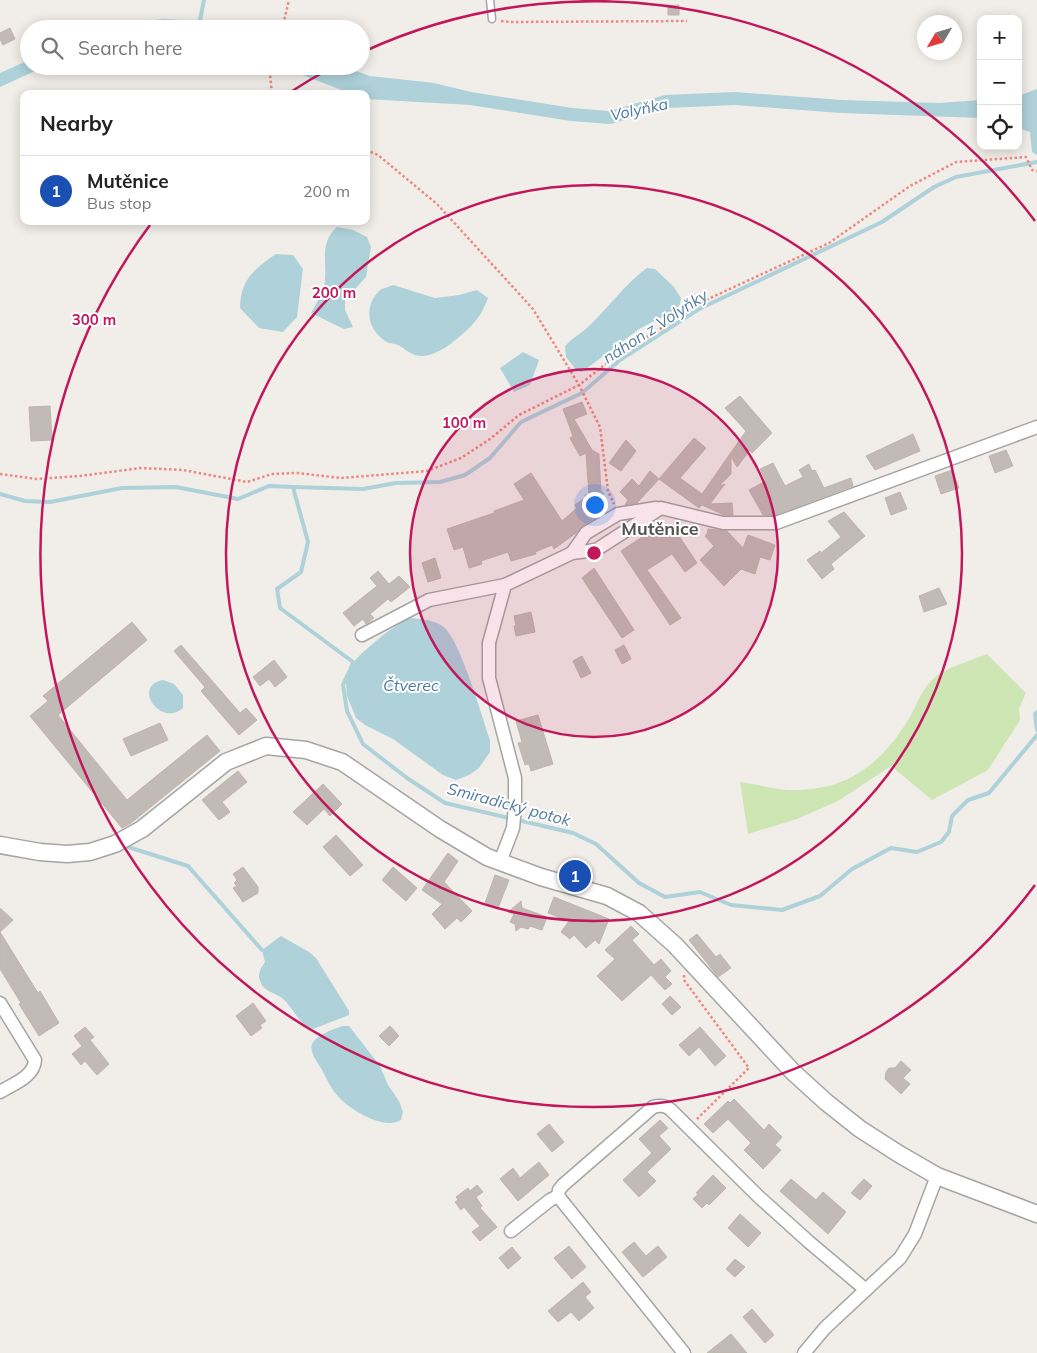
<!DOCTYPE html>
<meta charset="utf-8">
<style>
body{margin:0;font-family:Mulish,sans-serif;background:#f6f6f6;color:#222}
.controls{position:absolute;right:15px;top:15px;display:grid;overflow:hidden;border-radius:10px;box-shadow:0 2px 12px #0003}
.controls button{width:45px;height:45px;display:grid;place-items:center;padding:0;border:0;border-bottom:1px solid #e0e0e0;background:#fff;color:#222;font:25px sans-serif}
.compass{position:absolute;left:917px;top:15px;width:45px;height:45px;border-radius:50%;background:#fff;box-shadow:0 2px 12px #0003;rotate:232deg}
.you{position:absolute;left:594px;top:504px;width:18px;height:18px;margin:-12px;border:4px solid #fff;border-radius:50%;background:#1a73e8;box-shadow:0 0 0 8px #1a73e833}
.badge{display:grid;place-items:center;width:32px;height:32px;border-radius:50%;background:#1a73e8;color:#fff;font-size:16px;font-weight:700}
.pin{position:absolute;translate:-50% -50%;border:2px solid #fff;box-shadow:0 1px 5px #0006}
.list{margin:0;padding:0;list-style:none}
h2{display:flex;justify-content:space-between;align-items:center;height:65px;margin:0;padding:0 20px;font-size:21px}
h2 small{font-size:16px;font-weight:400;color:#767676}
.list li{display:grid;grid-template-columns:32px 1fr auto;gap:15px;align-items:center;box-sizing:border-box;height:70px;padding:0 20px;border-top:1px solid #e0e0e0}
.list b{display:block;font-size:19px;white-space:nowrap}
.list p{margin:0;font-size:16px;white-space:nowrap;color:#767676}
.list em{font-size:16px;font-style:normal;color:#767676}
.icon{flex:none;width:28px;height:28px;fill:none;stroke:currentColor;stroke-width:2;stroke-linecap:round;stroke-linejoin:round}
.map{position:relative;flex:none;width:1037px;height:1353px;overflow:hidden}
.search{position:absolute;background:#fff;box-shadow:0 2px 12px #0003;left:20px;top:20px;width:350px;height:55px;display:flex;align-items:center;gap:12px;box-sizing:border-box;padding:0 18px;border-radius:28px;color:#767676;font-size:19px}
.panel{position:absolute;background:#fff;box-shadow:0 2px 12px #0003;left:20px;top:90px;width:350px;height:135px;border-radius:10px}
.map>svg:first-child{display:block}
</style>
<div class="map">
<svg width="1037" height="1353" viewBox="0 0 1037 1353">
<rect width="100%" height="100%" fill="#f1eee9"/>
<path fill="#cde6b4" d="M987,654L1026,693L1019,709L1020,720L988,770L932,800L891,766L838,801L797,819L748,834L740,782C756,784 773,789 789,790C843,791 875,770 905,725C917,708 920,688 938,675C949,667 975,659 987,654Z"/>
<g fill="#aed1da">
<path d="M163,19L200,21L225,29H104L112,25Z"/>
<path d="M29,60V66H46L0,87V73Z"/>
<path d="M279,66H341L370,76L434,83L471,92L572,108L609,111L665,95L735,92L842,100L939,103L981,100V118L841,113L735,105L667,108L610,124L571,121L470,105L366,99V94H352Z"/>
<path d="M1037,89V155L1032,152L1030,132L1018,128V96Z"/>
<path d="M337,227L353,230L367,237L371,247L366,277L345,300V310L353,327L344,329L311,313C316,304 325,290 325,280C327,260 319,244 337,227Z"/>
<path d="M276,254L293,255L303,269L297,317L283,332L259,328L240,308C240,280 255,268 276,254Z"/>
<path d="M647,268L655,269L674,287L681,298L680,304L675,310L639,329L582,372L577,371L566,357L565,346C573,337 581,334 589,326C609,307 625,284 647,268Z"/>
<path d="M393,285L435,298L459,295L477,290L488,298C482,315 473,326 459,337C449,346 429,360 415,355C409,353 404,348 398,345C393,343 388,344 384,340C367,328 364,306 379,291C382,288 389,287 393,285Z"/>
<path d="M523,352L539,360L530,385L514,392L500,368Z"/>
<path d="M408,618C421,619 434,619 445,628C461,644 482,716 490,740V752L479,768L469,775L456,780L443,775L393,739L365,725L356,718L347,696L346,682L349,667L361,654L383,635Z"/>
<path d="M163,680L174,684L183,695V708C161,728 131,686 163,680Z"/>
<path d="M281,936L309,952L316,958L349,1011V1015L313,1029C299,1025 293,1007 282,998C275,993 263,991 260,981C257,974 261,968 265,962L262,950Z"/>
<path d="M342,1026H349L380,1066L388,1085L399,1101L403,1112L401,1120C384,1131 348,1109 337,1095C330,1087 326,1077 321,1068C317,1062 309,1051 312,1044C317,1034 333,1030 342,1026Z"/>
</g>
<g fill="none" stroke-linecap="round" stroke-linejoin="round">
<g stroke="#aed1da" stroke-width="4">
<path d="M199,25L204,0"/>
<path d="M293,487L363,489L396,483L440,482L465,475L490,458L521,422L582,393L620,360L699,309L882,222L934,187L956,177L1037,162"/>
<path d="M0,494L25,501L50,502L122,488L176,487L238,499L269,486L293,487L308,542L301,572L277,589L280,608L353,662L352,666"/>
<path d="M349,672L343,685L347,711L363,744L407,778L445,803L573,833L596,844L639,883L665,897L700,892L731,905L782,910L820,896L852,869L891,848L917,852L941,842L949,832L952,816L968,800L989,793L1037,735"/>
<path d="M1037,712L1035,714L1037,730"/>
<path d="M125,846L188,866L262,950"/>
</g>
</g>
<g fill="#c1bab6" stroke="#c1b5ac">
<path d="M679,5V15H668V6Z"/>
<path d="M10,28L15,39L3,45L0,39V33Z"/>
<path d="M740,396L772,433L752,453L750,450L737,467L731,456V474L719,486L725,484L710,504L732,503L733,515H724L702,505L699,508L659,479L694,438L706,448L680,478L702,494L746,431L725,408Z"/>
<path d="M582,402L587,414L574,419L592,450L599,454L601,493L603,492L606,512L582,526L576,533L554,549L552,545L535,552L536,554L511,561L508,552L481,561L482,564L469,568L463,547L454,550L447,529L494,513V511L524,500L514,484L531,473L562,521L577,508L575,505L585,498V495H589L586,453L580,456L570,438L573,436L563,409Z"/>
<path d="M50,406L52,440L31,441L29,407Z"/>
<path d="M913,434L920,451L875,470L866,456Z"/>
<path d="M626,440L636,451L621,471L609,463Z"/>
<path d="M1006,450L1013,466L995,473L989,456Z"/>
<path d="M773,463L785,486L803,477L799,470L809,464L812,471L815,470L824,488L851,478L853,486L775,515H763L749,490L766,481L760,469Z"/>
<path d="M952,470L959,488L941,494L935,476Z"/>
<path d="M650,471L659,479L637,503L625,505L628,500L620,492L632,479L639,486Z"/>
<path d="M900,492L907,509L891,515L885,498Z"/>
<path d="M844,512L865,536L831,564L834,569L822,579L807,560L820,551L821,553L841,537L828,521Z"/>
<path d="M657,527L663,538L675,530L697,563L685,572L672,554L647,570L681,618L670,625L621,551Z"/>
<path d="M708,529L727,531L743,548L748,535L775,545L770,560L760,557L755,574L741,569L724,586L700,560L714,546L705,536L707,534Z"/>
<path d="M435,558L441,578L428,582L422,563Z"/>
<path d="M594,568L634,630L622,638L582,578Z"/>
<path d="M378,571L389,584L399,576L410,587L391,602L388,599L370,614L374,618L369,622L366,624L363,619L354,626L343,613L377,586L370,578Z"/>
<path d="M939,588L947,604L924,612L919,596Z"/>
<path d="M531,612L535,632L516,636L514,626H516L514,616Z"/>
<path d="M132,622L147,640L58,715L127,800L207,735L220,751L131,823L122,828L30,716L48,701L43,696Z"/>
<path d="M181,645L240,713L246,708L257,720L239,735L201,691L205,687L174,651Z"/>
<path d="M624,645L631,659L622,664L615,650Z"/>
<path d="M582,656L591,673L581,678L573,661Z"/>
<path d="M274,660L287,677L275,687L269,679L260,686L253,677Z"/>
<path d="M538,715L553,764L531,771L529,764L525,765L518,743L522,742L516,721Z"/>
<path d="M160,723L168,740L131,756L123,739Z"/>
<path d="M238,771L247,782L222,802L230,812L219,820L202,800Z"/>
<path d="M323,784L342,804L330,816L324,809L307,825L293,812Z"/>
<path d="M336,835L363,865L350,876L323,847Z"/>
<path d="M448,853L458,861L444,882L472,911L461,922L457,918L445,929L432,914L442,904L422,890Z"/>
<path d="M243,867L258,887V893L243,902L233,888L237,886L234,883L237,880L233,874Z"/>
<path d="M393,867L417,888L406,901L382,880Z"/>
<path d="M495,875L509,880L498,908L485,903Z"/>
<path d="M554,897L609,919L599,944L595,940L586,948L574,935L570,939L561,932L569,921L548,913Z"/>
<path d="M521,901L522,908L547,917L542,930L530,926L528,929L521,927L516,931L515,924L510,922L514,914L508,912Z"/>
<path d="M0,908L13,920L0,932Z"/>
<path d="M631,926L639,934L632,940L654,965L661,959L671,971L665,977L672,984L665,990L651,975L622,1001L597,976L615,959L605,950Z"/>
<path d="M0,932L38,993L40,991L59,1023L39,1036L19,1004L21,1003L0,969Z"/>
<path d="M697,934L716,957L720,954L731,968L718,977L689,940Z"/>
<path d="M670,996L681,1007L672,1015L662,1004Z"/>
<path d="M253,1003L266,1021L260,1025L262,1028L251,1036L236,1016Z"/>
<path d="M390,1026L399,1036L389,1046L379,1036Z"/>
<path d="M85,1027L94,1037L90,1040L109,1064L97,1075L85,1061L81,1065L72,1054L82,1046L74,1036Z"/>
<path d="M700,1027L726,1056L715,1066L699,1047L689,1056L679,1045Z"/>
<path d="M901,1061L911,1070L903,1078L910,1084L901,1094L885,1079L886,1072L889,1068H895Z"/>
<path d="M734,1099L764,1130L769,1124L782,1137L775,1145L781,1150L763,1169L744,1150L751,1143L728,1119L713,1133L704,1124L728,1101L730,1103Z"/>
<path d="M660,1120L668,1128L659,1136L671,1149L647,1172L656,1181L639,1197L623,1180L652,1153L639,1139Z"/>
<path d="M549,1124L564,1142L552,1152L537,1134Z"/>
<path d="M539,1162L549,1175L518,1201L500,1179L513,1168L520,1178Z"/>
<path d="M713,1175L726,1188L709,1205L707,1203L702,1208L693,1199L698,1194L696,1193Z"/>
<path d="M791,1179L816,1200L823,1192L846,1212L828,1234L780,1191Z"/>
<path d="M864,1179L872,1186L860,1200L851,1193Z"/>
<path d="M477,1185L483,1192L476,1197L482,1206L480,1208L497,1227L480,1241L472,1232L480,1226L464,1207L461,1210L455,1202L458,1200L456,1197L468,1188L470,1191Z"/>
<path d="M740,1214L761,1233L748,1247L728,1228Z"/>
<path d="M634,1242L646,1256L658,1246L667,1257L643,1277L622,1252Z"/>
<path d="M569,1246L586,1267L572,1279L554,1258Z"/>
<path d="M512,1247L521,1258L508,1269L499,1258Z"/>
<path d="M735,1259L745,1267L735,1277L726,1269Z"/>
<path d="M583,1282L591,1292L585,1297L594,1308L579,1321L571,1312L558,1322L548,1311Z"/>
<path d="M752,1309L774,1335L765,1343L743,1317Z"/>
<path d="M731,1334L747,1353H707Z"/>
</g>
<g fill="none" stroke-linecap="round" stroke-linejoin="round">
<g stroke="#a5a5a5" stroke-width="9">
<path id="service" d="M490,0L492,19"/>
</g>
<g stroke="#a5a5a5" stroke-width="15">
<g id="minor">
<path d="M572,553L586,533L618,514L656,508"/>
<path d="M362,635L429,600L505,585"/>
<path d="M500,862L513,828L515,806V778L489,678V643L505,585L572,553L596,550L661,508L723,523H776L1037,427"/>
<path d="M0,1003L35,1060C34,1077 13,1084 0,1092"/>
<path d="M511,1231L550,1200L558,1196"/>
<path d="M684,1353L558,1196L559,1190L563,1185L653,1107C660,1105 665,1105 671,1110L759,1197L809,1242L866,1290"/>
<path d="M804,1353L825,1328L900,1258L915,1234L937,1176"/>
</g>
</g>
<g stroke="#a5a5a5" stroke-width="19">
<path id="tertiary" d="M0,845L40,852L67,854L90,852L115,844L142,829L226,762L266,746L306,750L342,762L440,829L487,857L541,877L607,896L639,913L675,945L793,1072L826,1102L860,1129L899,1154L937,1176L1037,1214"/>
</g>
<g stroke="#ef877c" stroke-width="2.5" stroke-dasharray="2.5 2.5" stroke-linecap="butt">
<path d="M501,21L510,22L687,21"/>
<path d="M282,29L289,0"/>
<path d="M272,66L270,74L272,94"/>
<path d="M366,150L378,155L437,204L533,309L579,385L600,427L608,491L614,504"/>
<path d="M0,474L36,479L80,476L141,468L183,470L247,482L272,474L297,473L341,478L427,471L461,458L490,439L519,415L579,385L612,359L706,300L829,243L910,186L956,162L1026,157L1032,170L1037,171"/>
<path d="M684,975V980L749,1068L697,1119"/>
</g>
<use href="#service" stroke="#fff" stroke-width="6"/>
<use href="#minor" stroke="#fff" stroke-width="12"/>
<use href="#tertiary" stroke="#fff" stroke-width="16"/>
</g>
<circle cx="594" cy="553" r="184" fill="#c2185b" fill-opacity=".12"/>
<g fill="none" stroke="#c2185b" stroke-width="2.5">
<circle cx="594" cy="553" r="184"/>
<circle cx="594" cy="553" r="368"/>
<path d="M1035 885A552 552 0 0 1 150 225M289 93A552 552 0 0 1 331 68M365 51A552 552 0 0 1 1035 221"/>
</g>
<g text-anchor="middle" stroke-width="4" stroke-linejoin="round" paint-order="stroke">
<g font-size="16" font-style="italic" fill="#527aa2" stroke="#fff">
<text transform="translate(639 109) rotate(-12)" y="6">Volyňka</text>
<text transform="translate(655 326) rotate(-33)" y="6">náhon z Volyňky</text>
<text x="411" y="691">Čtverec</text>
<text transform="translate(509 804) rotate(15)" y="6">Smiradický potok</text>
</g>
<g font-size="18" font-weight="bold" fill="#545454" stroke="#fff">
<text x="660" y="535">Mutěnice</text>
</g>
</g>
<circle cx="594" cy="553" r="8" fill="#c2185b" stroke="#fff" stroke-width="2.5"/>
<g font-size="15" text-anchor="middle" font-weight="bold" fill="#c2185b" stroke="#fff" stroke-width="4" stroke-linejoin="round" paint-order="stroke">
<text x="334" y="298">200 m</text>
<text x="94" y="325">300 m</text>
<text x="464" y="428">100 m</text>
</g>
</svg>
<div class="controls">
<button>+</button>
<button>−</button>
<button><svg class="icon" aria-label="locate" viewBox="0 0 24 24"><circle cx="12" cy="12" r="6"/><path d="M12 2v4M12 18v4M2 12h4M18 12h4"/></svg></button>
</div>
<svg class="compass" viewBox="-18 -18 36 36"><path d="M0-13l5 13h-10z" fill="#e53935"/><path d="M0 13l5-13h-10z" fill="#767676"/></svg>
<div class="you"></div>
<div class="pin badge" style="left:575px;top:876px;background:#1a4fb4">1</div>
<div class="search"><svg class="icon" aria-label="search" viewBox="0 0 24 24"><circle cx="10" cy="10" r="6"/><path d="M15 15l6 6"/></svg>Search here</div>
<section class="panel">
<h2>Nearby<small></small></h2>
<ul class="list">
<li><span class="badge" style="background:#1a4fb4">1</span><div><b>Mutěnice</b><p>Bus stop</p></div><em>200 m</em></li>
</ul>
</section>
</div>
